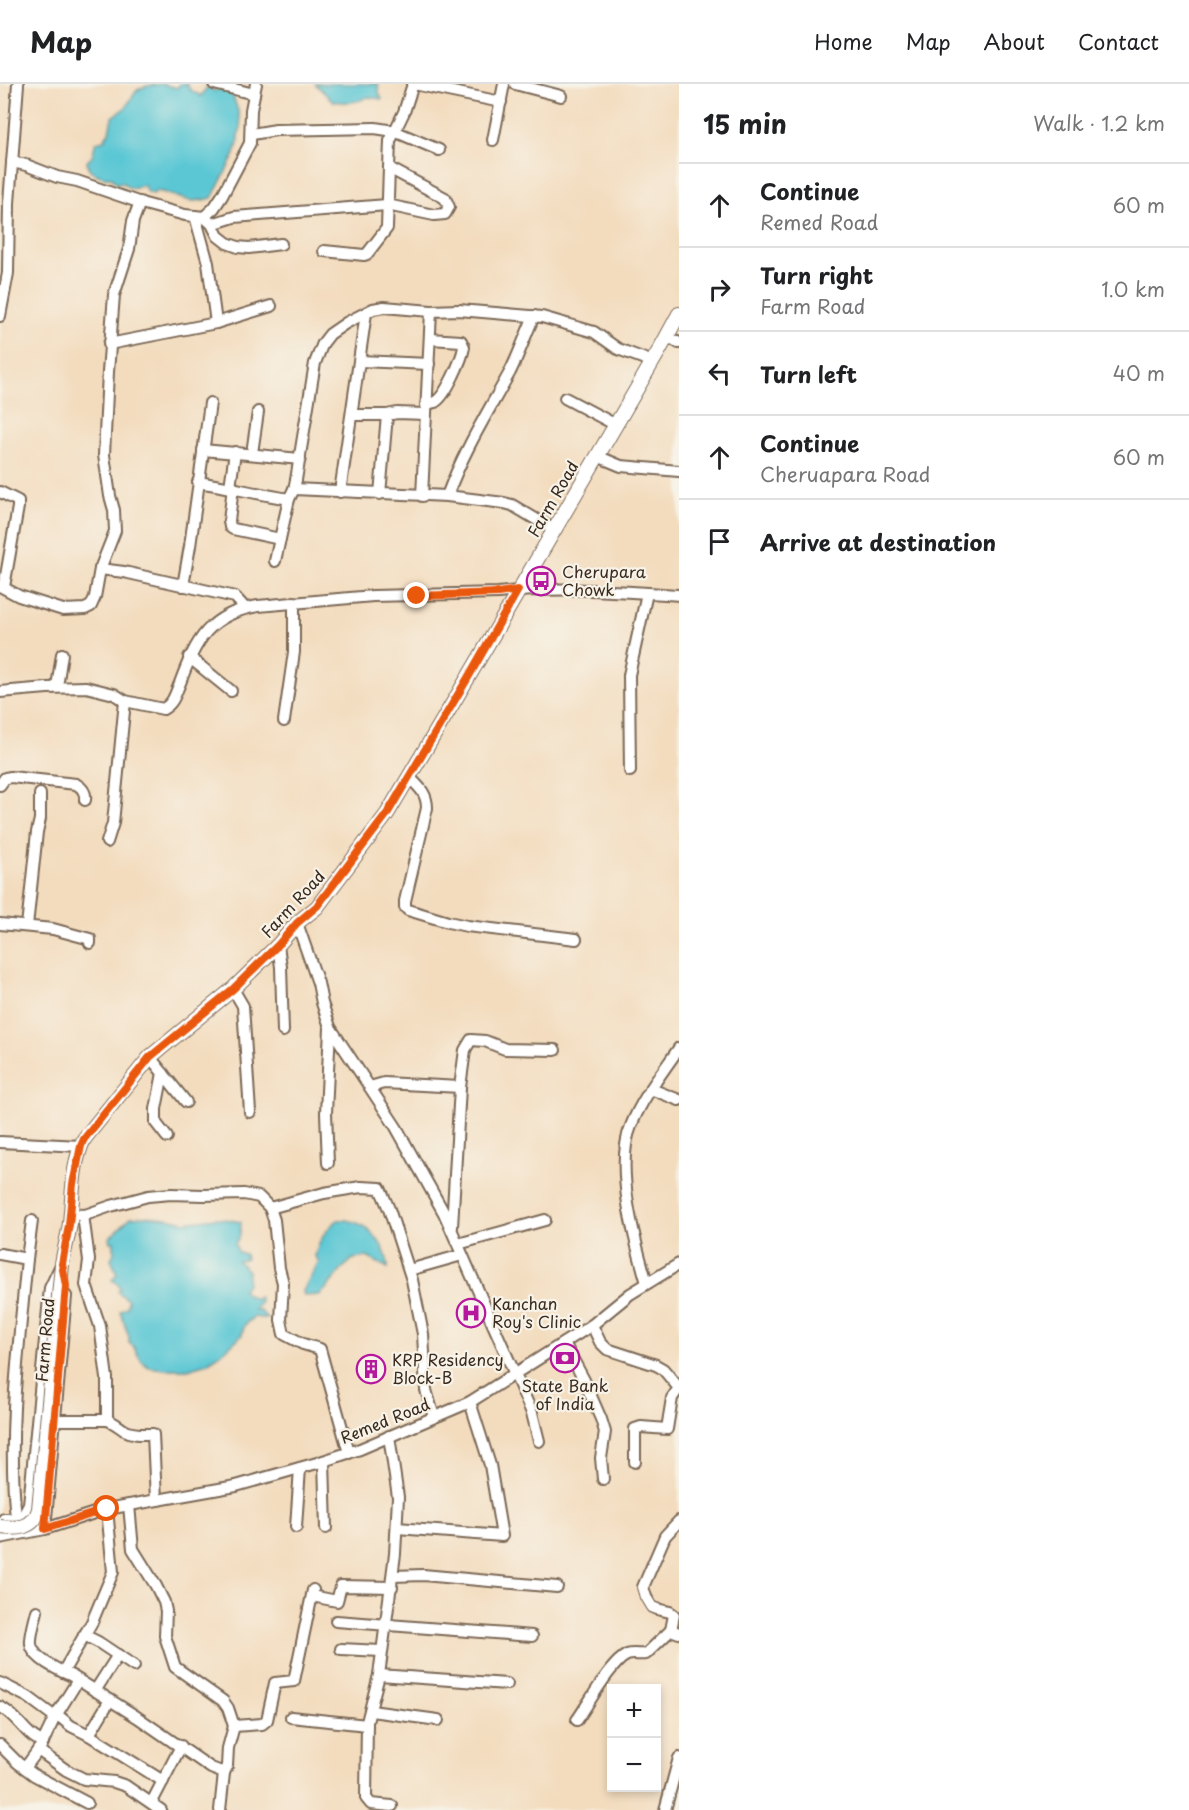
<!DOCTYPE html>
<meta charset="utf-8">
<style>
body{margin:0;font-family:"Playpen Sans",sans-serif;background:#f6f6f6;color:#202124}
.controls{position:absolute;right:18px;bottom:18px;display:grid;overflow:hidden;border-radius:0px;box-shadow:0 3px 9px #0003}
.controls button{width:54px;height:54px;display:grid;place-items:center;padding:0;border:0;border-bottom:2px solid #e0e0e0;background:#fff;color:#202124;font:30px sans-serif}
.stop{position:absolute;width:18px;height:18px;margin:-14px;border:4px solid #ea580c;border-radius:50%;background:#fff}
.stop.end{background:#ea580c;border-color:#fff;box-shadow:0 2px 6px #0008}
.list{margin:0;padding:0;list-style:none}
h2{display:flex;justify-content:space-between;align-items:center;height:78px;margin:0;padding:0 24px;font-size:26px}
h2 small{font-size:20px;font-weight:400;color:#757577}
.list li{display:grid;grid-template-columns:39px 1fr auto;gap:18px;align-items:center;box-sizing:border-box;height:84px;padding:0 24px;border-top:2px solid #e0e0e0}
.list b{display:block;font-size:22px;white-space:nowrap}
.list p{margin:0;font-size:20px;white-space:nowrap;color:#757577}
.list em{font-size:20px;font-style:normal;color:#757577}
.icon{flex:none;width:33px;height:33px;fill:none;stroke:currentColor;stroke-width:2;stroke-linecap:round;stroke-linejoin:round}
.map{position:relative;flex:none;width:679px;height:1726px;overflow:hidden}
header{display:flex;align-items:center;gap:36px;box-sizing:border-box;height:84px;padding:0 30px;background:#fff;border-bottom:2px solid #e0e0e0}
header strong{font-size:28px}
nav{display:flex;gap:33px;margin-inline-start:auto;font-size:21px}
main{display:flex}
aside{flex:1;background:#fff}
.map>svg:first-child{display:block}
</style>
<header>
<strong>Map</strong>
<nav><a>Home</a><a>Map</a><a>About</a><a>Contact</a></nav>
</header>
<main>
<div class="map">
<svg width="679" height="1726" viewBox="0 0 679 1726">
<rect width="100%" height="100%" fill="#f7f3e8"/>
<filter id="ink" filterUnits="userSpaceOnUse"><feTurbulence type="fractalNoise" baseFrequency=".0167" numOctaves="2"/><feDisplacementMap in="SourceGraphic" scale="12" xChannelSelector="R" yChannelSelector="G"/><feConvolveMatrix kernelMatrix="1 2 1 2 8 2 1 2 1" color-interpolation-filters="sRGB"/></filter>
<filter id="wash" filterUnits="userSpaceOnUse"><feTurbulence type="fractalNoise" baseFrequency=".008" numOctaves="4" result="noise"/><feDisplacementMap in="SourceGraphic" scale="24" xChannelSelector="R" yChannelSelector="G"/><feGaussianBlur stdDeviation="1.35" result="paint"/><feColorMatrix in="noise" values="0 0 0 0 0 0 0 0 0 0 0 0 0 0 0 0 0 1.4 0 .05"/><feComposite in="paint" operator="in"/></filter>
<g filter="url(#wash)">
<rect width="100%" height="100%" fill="#f3dcbe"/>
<g fill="#5bc7d4" stroke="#4b7879" stroke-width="1.5">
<path d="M162,0L177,4L180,0H187L190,6L201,12L207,3L215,7L221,4L232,9L239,30L241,44L238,51L239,56L234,72L212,114C186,122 180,111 157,107L153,110L146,107L144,101C131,106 132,106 121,98L117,100L111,93C101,94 87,88 87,78L92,72L96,58L104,56L109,48L112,34L126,23L137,6L147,2Z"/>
<path d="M315,0H378L379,9L382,15L367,13C358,19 344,19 333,17Z"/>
<path d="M148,1132L167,1134L185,1138L216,1134L241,1138L240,1151L235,1160L238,1168L245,1170L246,1175L238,1177L248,1187L247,1200L242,1205L246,1210L255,1215L259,1213L260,1218L254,1226H260L267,1235L254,1233C246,1238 243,1242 242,1251L221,1270L207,1279L188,1285H164L149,1283L142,1278L133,1262L129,1259V1253L120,1227L127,1223L128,1216L118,1208L120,1204L117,1199L112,1196L117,1190L111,1175L114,1169V1158H110L109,1154L131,1133Z"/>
<path d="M338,1136C364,1134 387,1159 388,1184L367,1173L353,1175L344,1183L325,1206L319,1211L304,1212L303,1207L319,1178L315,1172C319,1157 326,1144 338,1136Z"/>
</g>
</g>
<g filter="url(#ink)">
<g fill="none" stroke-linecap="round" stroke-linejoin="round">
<g stroke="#7b6856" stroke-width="14">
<g id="minor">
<path d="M214,0L254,10"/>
<path d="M414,0L501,18"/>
<path d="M515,0L561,12"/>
<path d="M252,50L276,46L375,44L394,47L439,66"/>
<path d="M493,56L504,0"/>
<path d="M12,78L26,81L57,93L77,97L141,119L185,131L204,133L212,140L218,152L227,159L238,163L249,164L281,160"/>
<path d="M195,132L208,179L216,239"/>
<path d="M204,133L214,124L222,112L250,59L251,26L256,0"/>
<path d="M212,140L234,133L387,121L434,131L445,130L449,123L445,114L389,84L390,57L404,28L413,0"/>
<path d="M324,167L364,171L367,170L387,144L389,84"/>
<path d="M0,232L8,189L9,119L18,0"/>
<path d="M667,252L679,259"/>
<path d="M109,260L216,239L271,222"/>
<path d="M360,277L429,280"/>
<path d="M565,314L616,341"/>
<path d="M426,320C427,320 435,318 435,318C446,312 462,275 464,263L461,257L430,255"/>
<path d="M352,331H387"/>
<path d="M203,366L300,375"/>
<path d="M252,369L258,328"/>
<path d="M597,372L621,382L679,387"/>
<path d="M198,398C229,403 258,410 289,415L294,405L296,396L315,279L323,259L330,250L346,239L373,225L384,223L431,227L459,226L542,233L594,248L618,265L653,278"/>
<path d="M230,403L235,368"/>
<path d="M233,403L229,437L230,443L233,445L280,455"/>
<path d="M294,405L447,412L504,419L512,421L554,446"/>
<path d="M0,408L18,417V423L4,503"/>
<path d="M340,408L366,229"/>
<path d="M380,410L387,331L397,329L425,330"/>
<path d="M422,412L431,227"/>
<path d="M447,412C463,368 488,328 510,288C519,270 526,250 534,232"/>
<path d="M275,477L289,415"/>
<path d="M100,485L124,488L235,513L245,524"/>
<path d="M0,502L19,512L63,526L85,525L91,522L95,513L100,485L115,447L114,426L110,412L104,371L108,288L114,211L129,165L133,137L140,118"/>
<path d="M183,502L190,462L210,319"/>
<path d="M189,573L231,607"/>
<path d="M57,603L62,570"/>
<path d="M0,608L47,604L86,603L114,610L125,617L163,625C174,619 175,610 180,599C196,556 209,530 258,522L373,512L498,509C558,502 619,507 679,511"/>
<path d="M284,637L294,568V518"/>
<path d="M630,687L629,591L647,509"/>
<path d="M409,693C419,703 427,709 427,724L405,817V823L408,826L448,838L467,842L576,855"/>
<path d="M0,701L5,694L11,693L76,700C83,704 86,709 85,716"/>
<path d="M107,758L113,739L125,617"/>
<path d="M297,839L318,899L322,919L330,943L396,1043L444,1129L532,1329L539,1357"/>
<path d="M0,840L53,845L90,855V859"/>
<path d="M27,842L37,748L40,735V710"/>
<path d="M278,861L281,883L283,947"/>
<path d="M233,905L243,922L250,1028"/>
<path d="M150,973L186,1018"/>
<path d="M163,989L156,1025V1039L167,1053"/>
<path d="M370,1003L384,999L460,1003L452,1143"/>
<path d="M460,1003L465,966L471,956L485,957L505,965L555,966"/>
<path d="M651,1005L679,1016"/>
<path d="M0,1058L81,1062"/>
<path d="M328,1079L326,1029L330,944"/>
<path d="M270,1124L324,1109L361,1103L380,1104L389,1125L412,1196L423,1250L426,1306L434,1333"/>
<path d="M70,1130L85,1131L111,1122L148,1112L171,1110L203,1111L244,1110L259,1113L270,1124L274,1136L279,1184L283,1199L281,1236L284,1250L303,1260L320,1265L349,1369"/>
<path d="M83,1131L89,1176L86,1201L100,1242L107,1294V1336"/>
<path d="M458,1160L545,1136"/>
<path d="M0,1170L27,1175C19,1261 7,1348 16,1434"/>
<path d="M27,1175L32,1137"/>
<path d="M409,1186L462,1171"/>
<path d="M647,1199C635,1158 614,1083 631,1042C642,1014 662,989 679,964"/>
<path d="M592,1241L600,1258L607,1265L656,1281L663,1285L679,1304"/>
<path d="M564,1259L584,1296L601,1335L605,1348L601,1374L603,1395"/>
<path d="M56,1336H107C114,1338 118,1342 124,1346C133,1351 144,1350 153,1350L156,1416"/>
<path d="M389,1352L398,1413L395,1470L379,1591L367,1638L366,1714L371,1720L392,1722"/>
<path d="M324,1377L326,1444"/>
<path d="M635,1378V1345L641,1343L667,1345L672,1314L679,1304"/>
<path d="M129,1421L133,1465L156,1502L164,1518L166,1527L165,1552L175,1583L223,1617L228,1624L234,1642"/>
<path d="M296,1443L300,1384"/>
<path d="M397,1444L502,1452L490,1381L470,1318"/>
<path d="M45,1445L66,1212"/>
<path d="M1,1451L4,1435H11L23,1432L29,1421L50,1204L60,1183"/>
<path d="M0,1454L45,1445L107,1425L236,1402L317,1379L360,1365L470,1318L592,1241L630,1210L679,1180"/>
<path d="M393,1492L423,1491L557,1503"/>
<path d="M312,1512L337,1517L341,1502L392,1503"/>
<path d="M37,1527C35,1536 30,1552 31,1560C32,1574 60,1587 72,1592L137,1633L211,1684L224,1689"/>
<path d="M336,1537L532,1552"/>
<path d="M671,1546L674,1531L670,1528L657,1525L652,1523L646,1513L643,1503L665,1452L679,1437"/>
<path d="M84,1551L98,1558L134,1582"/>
<path d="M341,1565L381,1567"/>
<path d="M63,1588L92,1538L113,1488L107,1425"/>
<path d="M379,1591L507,1600"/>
<path d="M0,1599L28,1613L55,1633H60L71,1642L89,1651L163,1697"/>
<path d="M95,1607L118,1571"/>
<path d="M0,1623C13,1629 20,1641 30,1650C34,1654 39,1656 43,1659"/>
<path d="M371,1627L438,1636"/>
<path d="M291,1633L367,1641"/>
<path d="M577,1636C588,1621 611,1578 627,1571C633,1569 639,1571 646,1570L671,1546L679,1549"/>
<path d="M89,1651L110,1616"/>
<path d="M0,1661L18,1679L34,1691L87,1719"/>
<path d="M38,1666L66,1686L84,1695L114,1698L126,1702L161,1726"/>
<path d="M25,1684L41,1662L55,1633L78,1596"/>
<path d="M152,1718L181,1662"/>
<path d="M220,1726L224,1689L227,1682L228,1664L234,1642L262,1640L267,1636L275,1599L294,1597L313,1506"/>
<path d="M665,1726L679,1674"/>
</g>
</g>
<g stroke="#7b6856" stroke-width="16">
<path id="major" d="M62,1180C64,1167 68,1153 70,1139C73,1111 72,1080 84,1055L150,973L233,905L278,861L297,839L317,823L387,730L469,592L660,265L679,230"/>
</g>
<use href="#minor" stroke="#fff" stroke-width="10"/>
<use href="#major" stroke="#fff" stroke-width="14"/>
<g stroke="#7b6856" stroke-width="16" stroke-linecap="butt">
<path id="major-bridge" d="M0,1443C17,1445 34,1445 39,1425L62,1180"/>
</g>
<use href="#major-bridge" stroke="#fff" stroke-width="14"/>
</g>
</g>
<g fill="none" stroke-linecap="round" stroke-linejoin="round" filter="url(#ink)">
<path stroke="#ea580c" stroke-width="8" d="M107,1425L45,1445L66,1202L62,1180L69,1141L73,1100L81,1062L84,1055L150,973L233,905L278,861L297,839L317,822L387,730L469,592L518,506L498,509L417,512"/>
</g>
<defs>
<g id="bus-ring" transform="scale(1.5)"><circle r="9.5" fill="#f7f3e8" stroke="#b5179e" stroke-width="1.5"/><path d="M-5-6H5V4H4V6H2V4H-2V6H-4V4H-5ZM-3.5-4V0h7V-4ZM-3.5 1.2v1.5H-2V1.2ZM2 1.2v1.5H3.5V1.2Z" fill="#b5179e"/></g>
<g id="hospital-ring" transform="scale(1.5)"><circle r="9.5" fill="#f7f3e8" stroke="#b5179e" stroke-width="1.5"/><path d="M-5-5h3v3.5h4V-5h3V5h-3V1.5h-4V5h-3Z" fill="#b5179e"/></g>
<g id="bank-ring" transform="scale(1.5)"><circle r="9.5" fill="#f7f3e8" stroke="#b5179e" stroke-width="1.5"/><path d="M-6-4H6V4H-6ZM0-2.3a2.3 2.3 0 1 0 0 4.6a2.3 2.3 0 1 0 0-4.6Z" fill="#b5179e"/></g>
<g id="building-ring" transform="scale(1.5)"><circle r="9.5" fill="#f7f3e8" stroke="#b5179e" stroke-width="1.5"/><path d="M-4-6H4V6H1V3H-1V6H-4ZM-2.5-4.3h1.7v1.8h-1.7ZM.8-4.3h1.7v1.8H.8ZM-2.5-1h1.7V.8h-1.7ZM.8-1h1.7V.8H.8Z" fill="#b5179e"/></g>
</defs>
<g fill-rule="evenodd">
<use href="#bus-ring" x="541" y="497"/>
<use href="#hospital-ring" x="471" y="1229"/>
<use href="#bank-ring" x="565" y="1274"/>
<use href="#building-ring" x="371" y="1285"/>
</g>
<g text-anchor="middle" stroke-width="4.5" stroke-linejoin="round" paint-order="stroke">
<g font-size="16" fill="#3b2a1e" stroke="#f7f3e8">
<text transform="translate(553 415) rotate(-60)" y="6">Farm Road</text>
<text transform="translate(293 820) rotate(-47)" y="6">Farm Road</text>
<text transform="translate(45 1256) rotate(-85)" y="6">Farm Road</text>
<text transform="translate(385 1337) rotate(-22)" y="6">Remed Road</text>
</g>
<g font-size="16" fill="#3b2a1e" stroke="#f7f3e8" text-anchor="start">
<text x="562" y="494">Cherupara<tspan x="562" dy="18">Chowk</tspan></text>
<text x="492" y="1226">Kanchan<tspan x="492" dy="18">Roy's Clinic</tspan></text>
<text x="392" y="1282">KRP Residency<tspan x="392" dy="18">Block-B</tspan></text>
<text x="565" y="1308" text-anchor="middle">State Bank<tspan x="565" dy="18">of India</tspan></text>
</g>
</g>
</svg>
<div class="controls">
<button>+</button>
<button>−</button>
</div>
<div class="stop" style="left:107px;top:1425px"></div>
<div class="stop end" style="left:417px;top:512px"></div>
</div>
<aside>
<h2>15 min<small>Walk · 1.2 km</small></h2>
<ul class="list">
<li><svg class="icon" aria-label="ahead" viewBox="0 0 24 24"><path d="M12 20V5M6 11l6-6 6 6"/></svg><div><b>Continue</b><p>Remed Road</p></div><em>60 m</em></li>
<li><svg class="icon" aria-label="right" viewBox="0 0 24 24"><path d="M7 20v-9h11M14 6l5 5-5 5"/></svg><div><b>Turn right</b><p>Farm Road</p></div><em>1.0 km</em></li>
<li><svg class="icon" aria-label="left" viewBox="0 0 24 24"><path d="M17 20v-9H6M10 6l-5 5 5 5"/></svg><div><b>Turn left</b></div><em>40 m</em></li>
<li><svg class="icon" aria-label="ahead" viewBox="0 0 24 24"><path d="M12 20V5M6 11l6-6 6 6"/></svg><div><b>Continue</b><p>Cheruapara Road</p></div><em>60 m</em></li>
<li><svg class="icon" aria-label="arrive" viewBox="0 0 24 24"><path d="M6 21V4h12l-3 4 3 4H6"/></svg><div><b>Arrive at destination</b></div></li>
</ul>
</aside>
</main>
